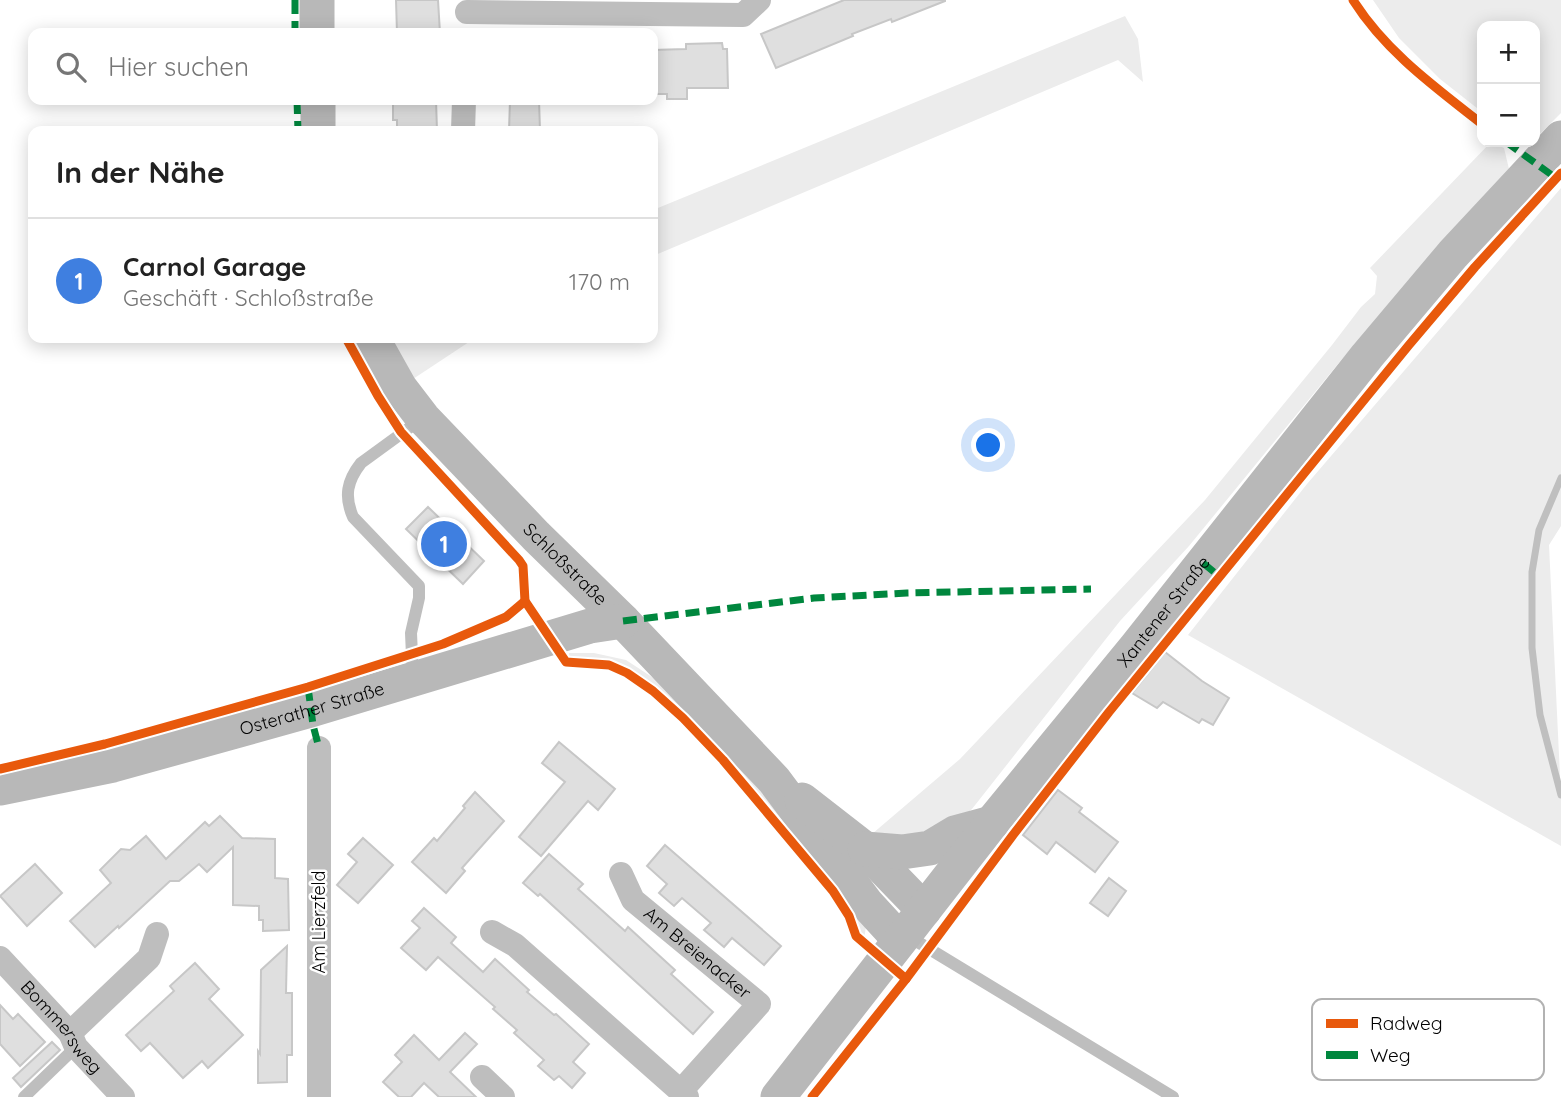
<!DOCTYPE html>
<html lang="de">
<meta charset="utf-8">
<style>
body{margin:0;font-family:Quicksand,sans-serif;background:#f6f6f6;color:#222}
.controls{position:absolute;right:21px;top:21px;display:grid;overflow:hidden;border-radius:14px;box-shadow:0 4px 18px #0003}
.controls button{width:63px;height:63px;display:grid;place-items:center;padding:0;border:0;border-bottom:2px solid #e0e0e0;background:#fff;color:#222;font:35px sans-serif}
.you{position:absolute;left:989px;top:446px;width:24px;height:24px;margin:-18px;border:5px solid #fff;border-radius:50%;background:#1a73e8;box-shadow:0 0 0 10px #1a73e833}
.badge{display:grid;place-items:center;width:46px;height:46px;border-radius:50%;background:#595959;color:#fff;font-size:23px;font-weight:700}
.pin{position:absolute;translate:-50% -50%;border:4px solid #fff;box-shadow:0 2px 7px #0006}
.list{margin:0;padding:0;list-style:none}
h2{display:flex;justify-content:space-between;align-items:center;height:91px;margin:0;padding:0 28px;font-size:30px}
h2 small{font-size:23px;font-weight:400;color:#767676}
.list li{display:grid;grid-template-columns:46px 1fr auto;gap:21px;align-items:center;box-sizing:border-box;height:126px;padding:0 28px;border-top:2px solid #e0e0e0}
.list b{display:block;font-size:26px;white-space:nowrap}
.list p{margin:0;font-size:23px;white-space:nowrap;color:#767676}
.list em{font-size:23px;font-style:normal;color:#767676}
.icon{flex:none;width:38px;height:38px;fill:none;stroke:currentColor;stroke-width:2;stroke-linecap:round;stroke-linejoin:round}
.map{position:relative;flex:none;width:1561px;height:1097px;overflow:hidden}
.search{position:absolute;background:#fff;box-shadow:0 4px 18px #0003;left:28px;top:28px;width:630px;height:77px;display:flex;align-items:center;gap:18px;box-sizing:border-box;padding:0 24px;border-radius:14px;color:#767676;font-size:26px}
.panel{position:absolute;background:#fff;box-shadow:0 4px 18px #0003;left:28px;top:126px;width:630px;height:217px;border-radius:14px}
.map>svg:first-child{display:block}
</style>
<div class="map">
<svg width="1561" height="1097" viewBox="0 0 1561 1097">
<rect width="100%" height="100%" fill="#fff"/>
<g fill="#ececec">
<path d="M1373,0H1561V113L1535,139V26H1482V112L1440,79L1399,38Z"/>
<path d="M1125,16L1138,39L1143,82L1118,60L653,256V210Z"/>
<path d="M1491,142L1504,148L1509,169L1342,359L1189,546L1120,621L972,809L947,830L925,839L872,834L960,759L1205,500L1332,345L1361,307L1375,294L1377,276L1370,268Z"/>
<path d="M1561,188V526L1549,545L1561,797V846L1188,635L1307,484Z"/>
<path d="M389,338H475L413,379Z"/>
<path d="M569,653H594L626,660L658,681L785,816L866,926L864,940L857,935L851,916L834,890L724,759L684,717L654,690L628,672L609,664L567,661Z"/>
</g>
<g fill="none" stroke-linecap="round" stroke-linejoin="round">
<path stroke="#bfbfbf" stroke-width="7" d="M1561,478L1539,530L1532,572V648L1540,715L1561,795"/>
</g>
<g fill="#dfdfdf" stroke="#c7c7c7" stroke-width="2">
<path d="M396,0H438L440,33H397Z"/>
<path d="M844,0H945V1L892,22L891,19L852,34L853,36L776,68L761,34Z"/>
<path d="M722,43L723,49H727L728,88H687V99H667V94H653V50L686,49V44Z"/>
<path d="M393,100H436L437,131H397V120H393Z"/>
<path d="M510,100H539L540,131H509Z"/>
<path d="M428,507L484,561L463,584L406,529Z"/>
<path d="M1165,652L1202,681L1229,698L1213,725L1202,719L1199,723L1163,702L1157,708L1132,693Z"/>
<path d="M559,742L615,789L598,810L588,801L541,856L519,837L565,782L542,763Z"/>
<path d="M1058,790L1082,808L1079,812L1118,842L1095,872L1056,842L1047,854L1023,835Z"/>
<path d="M475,792L504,821L462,868L465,871L446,893L412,862L434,838L437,841L465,808L463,806Z"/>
<path d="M220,816L242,838L275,839V878L288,879L289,930L263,931V920H259V906L233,905V847L207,872L199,864L179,881H170L119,928L118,926L95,947L70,921L111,883L100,870L121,849L130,850L146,836L166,859L205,822L209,826Z"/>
<path d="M363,838L393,865L358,903L337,885L357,862L348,854Z"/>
<path d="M665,845L781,946L764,965L732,938L724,947L704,930L711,923L682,898L674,906L659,893L667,884L647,866Z"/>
<path d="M549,854L583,884L578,889L625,931L628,927L675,970L671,974L713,1012L693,1034L540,894L538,896L523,883Z"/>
<path d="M35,864L62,893L27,926L0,896Z"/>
<path d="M1109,878L1126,891L1108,916L1090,903Z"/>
<path d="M424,908L456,937L451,943L483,972L495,959L529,990L527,992L554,1015L556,1014L589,1044L573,1062L585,1073L572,1088L559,1076L554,1080L538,1066L544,1060L514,1033L517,1030L493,1009L495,1007L438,957L426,970L401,948L420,928L412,921Z"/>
<path d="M287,946L286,993H292V1055H287V1082L258,1083V1051L260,1054L261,970Z"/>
<path d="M195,963L219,989L209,999L243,1035L208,1068L202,1061L183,1078L150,1043L141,1051L126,1035L174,991L170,986Z"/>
<path d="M0,1005L13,1019L18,1014L45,1042L20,1066L0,1044Z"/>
<path d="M465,1033L477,1044L450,1072L476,1097H439L424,1083L411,1097H399L383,1082L402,1062L395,1055L414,1035L439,1060Z"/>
<path d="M52,1042L60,1050L21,1087L13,1078Z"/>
</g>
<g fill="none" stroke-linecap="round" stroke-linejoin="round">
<g stroke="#bebebe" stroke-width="12">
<path d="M413,678L411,633L419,598V586L353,517C344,496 347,481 361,463L420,420"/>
<path d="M908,936L1173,1097"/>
<path d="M24,1097L76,1047"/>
</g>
<g stroke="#bebebe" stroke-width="24">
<path d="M467,12L743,15L759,0"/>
<path d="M463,131L464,100"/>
<path id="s1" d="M621,874L633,900L759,1004L681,1091"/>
<path d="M492,932L515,945L687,1097"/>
<path id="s2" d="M0,958L70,1033L76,1047L123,1097"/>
<path d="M70,1033L149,958L157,934"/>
<path d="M482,1077L503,1097"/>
<path d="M319,1097V748"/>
</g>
<g stroke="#b8b8b8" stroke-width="35">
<path d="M317,0V33"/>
<path d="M318,100V131"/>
<path id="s3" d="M372,338L400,388L423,418L536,536L623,621L774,780L866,903L900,940"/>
<path id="s4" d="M0,788L113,765L311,710L590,626L623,621"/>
<path d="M802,800L865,849L924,910"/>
<path d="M865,849L902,852L930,848L955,833L992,823"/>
<path id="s5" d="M778,1097L994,820L1136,647L1367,356L1453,254L1561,138"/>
</g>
<g stroke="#00873e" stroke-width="7" stroke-dasharray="14 7" stroke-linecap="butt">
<path d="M295,0V33"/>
<path d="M297,100L298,131"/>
<path d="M1506,142L1556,178"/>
<path d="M1203,563L1220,577"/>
<path d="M623,621L814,598L907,593L1091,589"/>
<path d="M308,687L313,725L319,748"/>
</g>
<g stroke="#fff" stroke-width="13">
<g id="cycleway">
<path d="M1353,0C1386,52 1435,87 1482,124"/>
<path d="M346,338L378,396L401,432L519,560L523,566L525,601L566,662L609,665L627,673L653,691L683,718L723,760L833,891L849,916L856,936L906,979"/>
<path d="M0,769L105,744L308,687L443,644L506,617L525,601"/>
<path d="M812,1097L906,979L1013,835L1109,712L1409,345L1475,267L1561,173"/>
</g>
</g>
<use href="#cycleway" stroke="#e8590c" stroke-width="9"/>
</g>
<g text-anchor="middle" stroke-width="5" stroke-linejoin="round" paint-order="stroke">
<g font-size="18" fill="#000" stroke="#fff">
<text dy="6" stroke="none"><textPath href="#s3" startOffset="299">Schloßstraße</textPath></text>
<text dy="6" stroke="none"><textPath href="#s5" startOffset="620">Xantener Straße</textPath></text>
<text dy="6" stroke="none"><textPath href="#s4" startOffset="322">Osterather Straße</textPath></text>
<text transform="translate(319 922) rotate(-90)" y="6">Am Lierzfeld</text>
<text dy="6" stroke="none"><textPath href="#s1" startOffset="112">Am Breienacker</textPath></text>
<text dy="6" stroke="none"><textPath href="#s2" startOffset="93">Bommersweg</textPath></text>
</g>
</g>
<rect x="1312" y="999" width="232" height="81" rx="10" fill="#fff" stroke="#b2b2b2" stroke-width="2"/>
<rect x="1326" y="1019" width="32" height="9" fill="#e8590c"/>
<rect x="1326" y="1051" width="32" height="8" fill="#00873e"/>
<g font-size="19" fill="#000">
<text x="1370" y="1030">Radweg</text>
<text x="1370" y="1062">Weg</text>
</g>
</svg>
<div class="controls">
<button>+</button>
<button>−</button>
</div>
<div class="you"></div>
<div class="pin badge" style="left:444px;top:544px;background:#3f7fe0">1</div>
<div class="search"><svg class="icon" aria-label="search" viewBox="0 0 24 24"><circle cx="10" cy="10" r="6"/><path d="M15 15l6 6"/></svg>Hier suchen</div>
<section class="panel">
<h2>In der Nähe<small></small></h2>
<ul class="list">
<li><span class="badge" style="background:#3f7fe0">1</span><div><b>Carnol Garage</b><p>Geschäft · Schloßstraße</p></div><em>170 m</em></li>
</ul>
</section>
</div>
